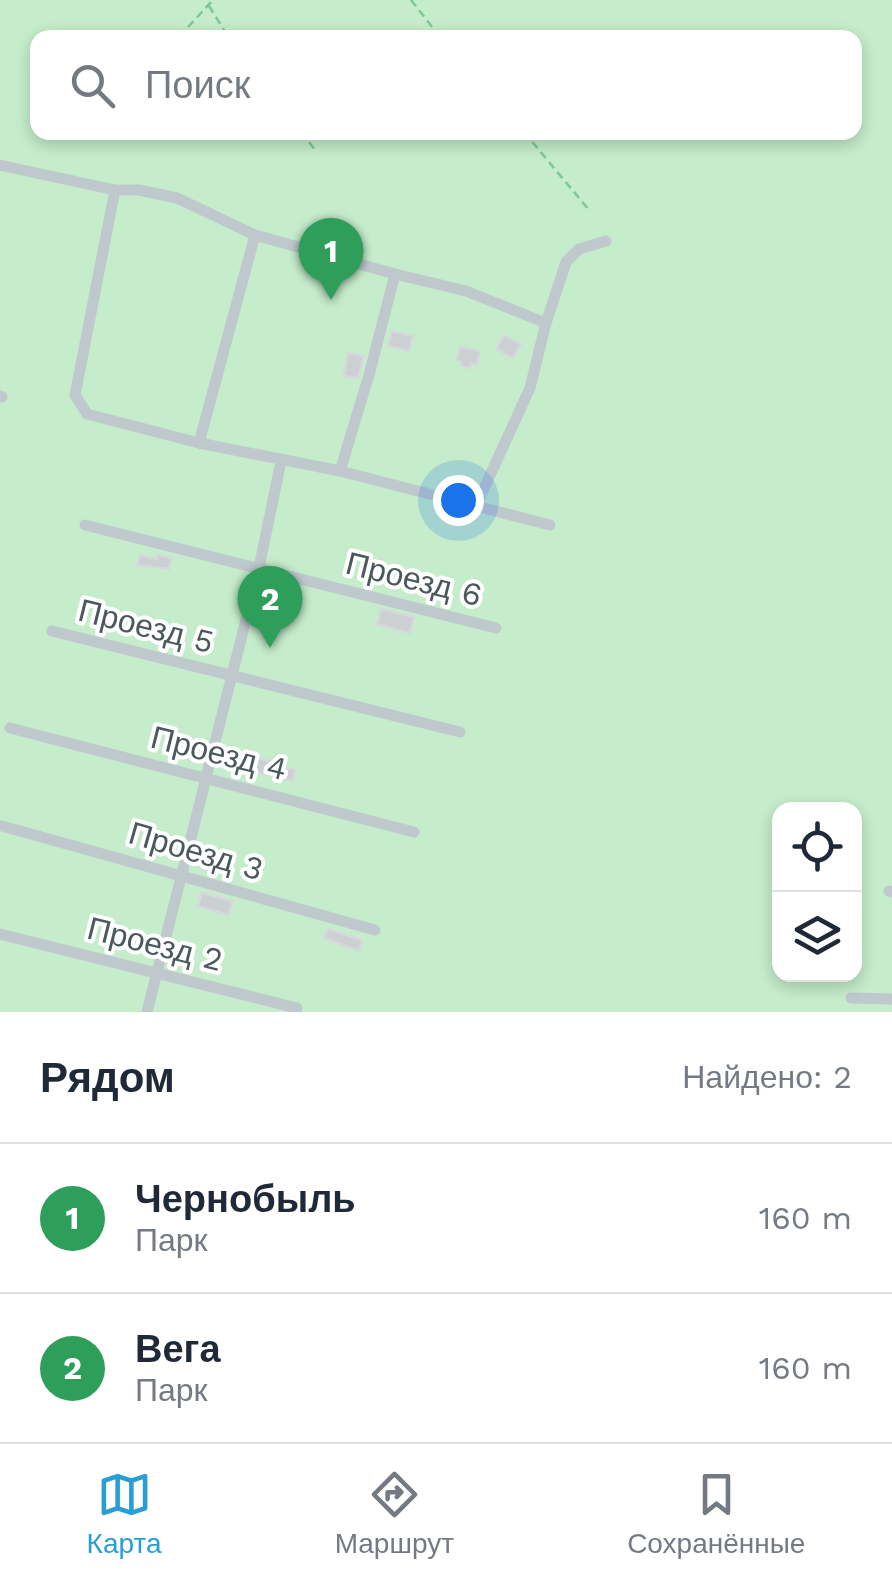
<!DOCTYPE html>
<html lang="ru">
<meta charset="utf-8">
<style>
body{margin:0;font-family:"Work Sans",sans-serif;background:#f6f6f7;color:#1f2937}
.controls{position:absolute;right:30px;bottom:30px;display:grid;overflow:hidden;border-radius:20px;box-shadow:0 5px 15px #0003}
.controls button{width:90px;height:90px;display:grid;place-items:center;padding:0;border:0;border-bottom:2px solid #e0e1e3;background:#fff;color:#1f2937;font:50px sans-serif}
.you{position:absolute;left:458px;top:500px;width:35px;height:35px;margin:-25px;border:8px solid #fff;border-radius:50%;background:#1a73e8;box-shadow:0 0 0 15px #1a73e833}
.badge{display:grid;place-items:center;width:65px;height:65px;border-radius:50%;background:#299ed6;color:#fff;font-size:32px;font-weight:700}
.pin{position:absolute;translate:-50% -82px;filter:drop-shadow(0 2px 5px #0008)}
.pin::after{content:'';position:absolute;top:52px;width:35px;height:30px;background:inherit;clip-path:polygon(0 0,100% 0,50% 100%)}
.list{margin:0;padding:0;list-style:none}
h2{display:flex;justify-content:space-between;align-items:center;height:130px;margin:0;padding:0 40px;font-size:42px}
h2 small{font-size:32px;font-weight:400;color:#747a83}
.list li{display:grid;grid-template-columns:65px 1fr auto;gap:30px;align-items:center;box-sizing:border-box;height:150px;padding:0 40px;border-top:2px solid #e0e1e3}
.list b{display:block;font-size:38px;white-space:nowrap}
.list p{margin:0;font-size:32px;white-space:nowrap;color:#747a83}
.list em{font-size:32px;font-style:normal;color:#747a83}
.icon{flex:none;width:55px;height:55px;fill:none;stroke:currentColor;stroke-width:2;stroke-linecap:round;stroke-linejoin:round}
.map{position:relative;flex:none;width:892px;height:1012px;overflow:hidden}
.search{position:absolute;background:#fff;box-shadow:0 5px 15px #0003;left:30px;right:30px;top:30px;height:110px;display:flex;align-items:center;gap:25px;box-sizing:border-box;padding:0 35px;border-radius:20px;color:#747a83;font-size:38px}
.sheet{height:430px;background:#fff}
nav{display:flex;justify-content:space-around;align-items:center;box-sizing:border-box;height:140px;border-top:2px solid #e0e1e3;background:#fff;font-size:28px;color:#747a83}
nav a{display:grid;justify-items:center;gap:5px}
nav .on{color:#299ed6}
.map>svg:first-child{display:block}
</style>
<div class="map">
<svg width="892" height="1012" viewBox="0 0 892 1012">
<rect width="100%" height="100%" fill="#f4f2f2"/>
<path fill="#c5eccb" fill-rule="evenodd" d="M0,0H892V1012H0ZM38,38H854V132H38ZM780,809H854V974H780Z"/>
<g fill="#ccd0d2" stroke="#d6d9dc" stroke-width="2.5">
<path d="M392,331L413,336L409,351L388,346Z"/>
<path d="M504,335L521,344L513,358L496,349Z"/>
<path d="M460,347L480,351L477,365L471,363L470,368L461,366V362L457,360Z"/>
<path d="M348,353L364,356L358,378L344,376Z"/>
<path d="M140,555L157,559L158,555L172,558L169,569L137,565Z"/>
<path d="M381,609L414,617L410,633L377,624Z"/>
<path d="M182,735L196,740L190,760L176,755Z"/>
<path d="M257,758L273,762V766L295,769L293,781L254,772Z"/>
<path d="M202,893L233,901L228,915L198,906Z"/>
<path d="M328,929L362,940L359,951L324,938Z"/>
</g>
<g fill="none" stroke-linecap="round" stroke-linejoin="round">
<g stroke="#7fc893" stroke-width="2.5" stroke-dasharray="8 5" stroke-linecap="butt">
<path d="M411,0L441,38"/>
<path d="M209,6L229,38"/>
<path d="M181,38L189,26L213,0"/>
<path d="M301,132L316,151"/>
<path d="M524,132L589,210"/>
</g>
<g stroke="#bfc9cd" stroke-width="11">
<path d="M0,165L115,190H139L177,198L255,235L395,274L466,291L546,323"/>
<path d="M115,190L75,395L87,414L199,443L340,471L550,525"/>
<path d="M0,396L2,397"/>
<path d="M199,443L255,235"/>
<path d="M340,471L369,375L395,274"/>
<path d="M476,506L530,388L546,323L566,262L579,249L606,241"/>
<path d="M85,525L496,628"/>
<path d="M52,631L460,732"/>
<path d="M10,728L414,832"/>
<path d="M2,826L375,930"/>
<path d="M889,891L892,892"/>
<path d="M0,934L297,1008"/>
<path d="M851,998L892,999"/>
<path d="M147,1012L259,568L281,461"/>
</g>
</g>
<g text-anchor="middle" stroke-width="8" stroke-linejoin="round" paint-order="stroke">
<g font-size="32" fill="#4b595d" stroke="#fff">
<text transform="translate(414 579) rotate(14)" y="11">Проезд 6</text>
<text transform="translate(146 626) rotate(14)" y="11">Проезд 5</text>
<text transform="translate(219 753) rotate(14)" y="11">Проезд 4</text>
<text transform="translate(196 851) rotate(16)" y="11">Проезд 3</text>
<text transform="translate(155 944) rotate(14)" y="11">Проезд 2</text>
</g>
</g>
</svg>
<div class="controls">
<button><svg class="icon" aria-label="locate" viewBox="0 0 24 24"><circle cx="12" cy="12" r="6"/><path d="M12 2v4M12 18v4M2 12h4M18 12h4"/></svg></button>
<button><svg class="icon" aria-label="layers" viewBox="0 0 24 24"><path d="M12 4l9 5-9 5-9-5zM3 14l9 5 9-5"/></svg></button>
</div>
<div class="you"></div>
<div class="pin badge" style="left:331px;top:300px;background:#2e9e5b">1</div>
<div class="pin badge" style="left:270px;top:648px;background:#2e9e5b">2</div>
<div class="search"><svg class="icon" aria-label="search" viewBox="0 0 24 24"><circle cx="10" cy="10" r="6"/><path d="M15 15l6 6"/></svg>Поиск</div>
</div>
<section class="sheet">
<h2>Рядом<small>Найдено: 2</small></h2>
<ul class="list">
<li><span class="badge" style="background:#2e9e5b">1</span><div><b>Чернобыль</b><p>Парк</p></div><em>160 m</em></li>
<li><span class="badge" style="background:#2e9e5b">2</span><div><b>Вега</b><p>Парк</p></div><em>160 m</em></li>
</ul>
</section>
<nav>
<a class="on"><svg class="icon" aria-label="map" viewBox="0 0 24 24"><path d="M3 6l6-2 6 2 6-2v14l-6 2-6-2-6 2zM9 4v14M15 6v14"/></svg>Карта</a>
<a><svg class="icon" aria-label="directions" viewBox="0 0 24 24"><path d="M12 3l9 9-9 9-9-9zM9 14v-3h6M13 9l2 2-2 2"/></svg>Маршрут</a>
<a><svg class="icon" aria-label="saved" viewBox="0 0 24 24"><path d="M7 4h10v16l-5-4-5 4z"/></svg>Сохранённые</a>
</nav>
